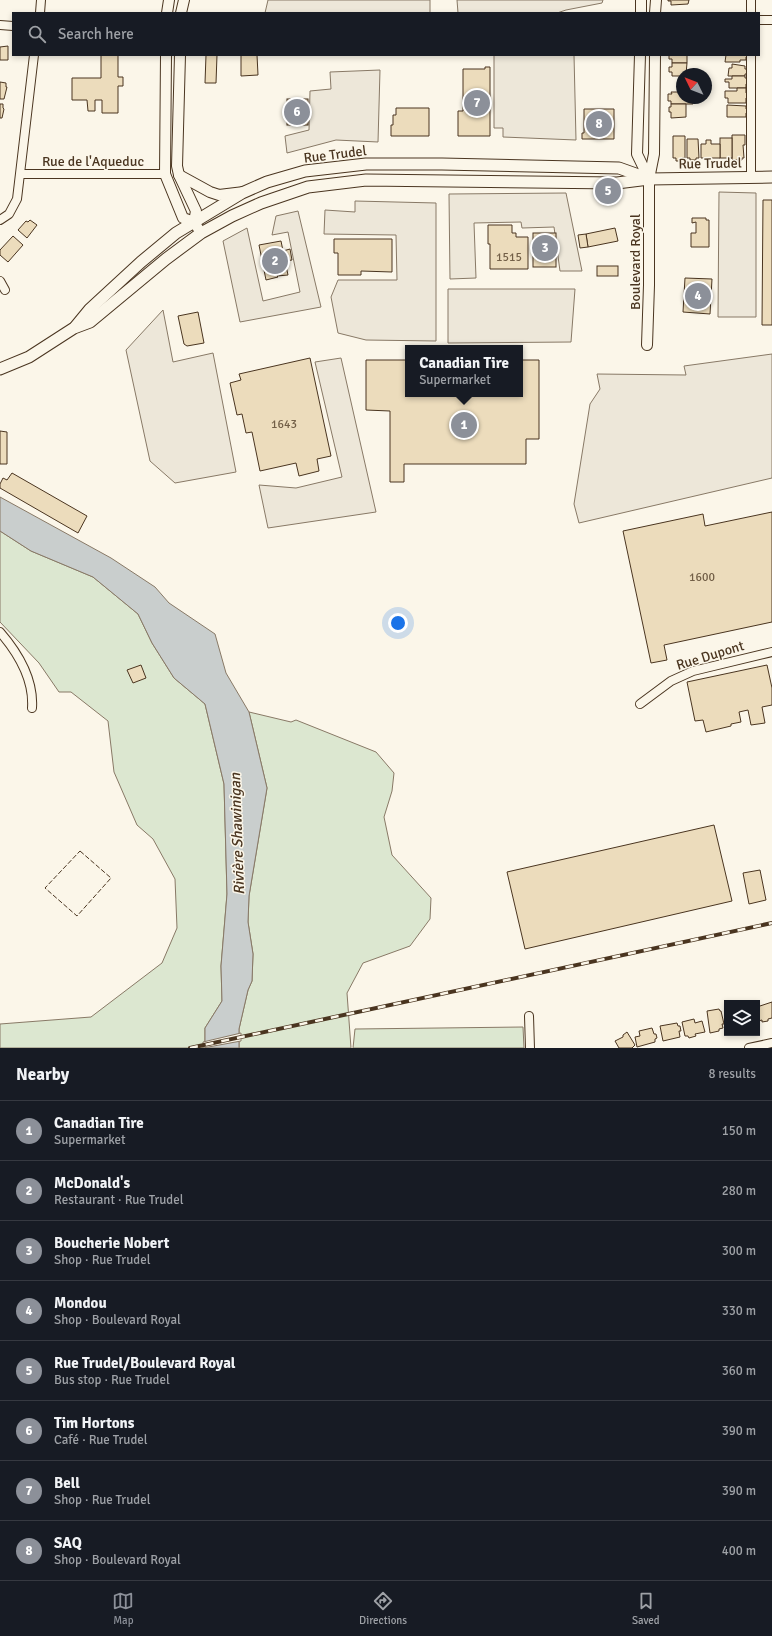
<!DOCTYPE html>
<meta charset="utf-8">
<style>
body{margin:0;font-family:Signika,sans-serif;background:#20242c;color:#f1f3f6}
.controls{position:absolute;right:12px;bottom:12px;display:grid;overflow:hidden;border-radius:0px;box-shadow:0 2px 6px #0003}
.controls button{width:36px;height:36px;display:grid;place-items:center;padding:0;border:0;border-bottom:1px solid #363941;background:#171b24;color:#f1f3f6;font:20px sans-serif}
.compass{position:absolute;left:676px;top:68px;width:36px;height:36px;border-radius:50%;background:#171b24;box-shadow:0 2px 6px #0003;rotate:313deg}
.you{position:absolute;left:398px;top:623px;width:14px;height:14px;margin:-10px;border:3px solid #fff;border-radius:50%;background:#1a73e8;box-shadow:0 0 0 6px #1a73e833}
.badge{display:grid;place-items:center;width:26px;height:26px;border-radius:50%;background:#8c9099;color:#fff;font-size:13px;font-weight:700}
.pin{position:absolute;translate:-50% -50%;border:2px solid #fff;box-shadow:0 1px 4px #0006}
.popup{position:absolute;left:405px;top:345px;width:118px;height:52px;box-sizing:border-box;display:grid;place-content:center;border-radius:0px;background:#171b24;filter:drop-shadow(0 1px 3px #0005);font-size:13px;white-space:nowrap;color:#9ea1a6}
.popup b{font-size:15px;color:#f1f3f6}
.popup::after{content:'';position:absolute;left:50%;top:100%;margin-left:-8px;border:8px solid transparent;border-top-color:#171b24}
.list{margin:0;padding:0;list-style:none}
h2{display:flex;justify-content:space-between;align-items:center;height:52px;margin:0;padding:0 16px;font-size:17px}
h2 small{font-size:13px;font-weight:400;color:#9ea1a6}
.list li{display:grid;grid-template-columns:26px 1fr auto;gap:12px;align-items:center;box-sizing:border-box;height:60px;padding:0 16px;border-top:1px solid #363941}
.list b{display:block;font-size:15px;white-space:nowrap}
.list p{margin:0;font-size:13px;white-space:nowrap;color:#9ea1a6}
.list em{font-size:13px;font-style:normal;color:#9ea1a6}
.icon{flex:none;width:22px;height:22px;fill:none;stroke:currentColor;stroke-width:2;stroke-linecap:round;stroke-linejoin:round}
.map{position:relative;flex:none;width:772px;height:1048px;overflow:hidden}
.search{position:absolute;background:#171b24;box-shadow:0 2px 6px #0003;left:12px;right:12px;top:12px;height:44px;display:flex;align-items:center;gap:10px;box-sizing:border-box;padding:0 14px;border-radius:0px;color:#9ea1a6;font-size:15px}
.sheet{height:532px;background:#171b24}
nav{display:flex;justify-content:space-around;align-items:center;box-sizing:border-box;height:56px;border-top:1px solid #363941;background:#171b24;font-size:11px;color:#9ea1a6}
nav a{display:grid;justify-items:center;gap:2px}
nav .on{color:#8c9099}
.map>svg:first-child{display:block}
</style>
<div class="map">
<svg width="772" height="1048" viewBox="0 0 772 1048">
<rect width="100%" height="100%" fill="#fbf6e9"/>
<g fill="#dce7d0" stroke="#887966">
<path d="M0,531L31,551L93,577L138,614L152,643L174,678L205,704L224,784L227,894L221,966L222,1001L205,1028V1048H0V1024L91,1017L162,963L177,928L175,879L153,839L137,825L114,772L108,721L71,692H59L39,663L0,622Z"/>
<path d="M249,712L291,722L296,720L376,752L394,773L392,791L384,817L392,855L431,898L430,919L410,946L363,963L347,993L351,1048H239V1029L248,990L252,981L253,954L248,922L249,896L267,788Z"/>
<path d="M523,1027L524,1048H353L355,1029Z"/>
</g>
<g fill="#ede7d9" stroke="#887966">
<path d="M268,0H430V13H265Z"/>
<path d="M457,0H603L602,3L566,10L557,13H458Z"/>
<path d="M494,55H574L576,140L503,137V128H494Z"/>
<path d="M380,70L378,142L336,140L287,153L285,136L309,130L310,91L331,89L330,72Z"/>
<path d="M719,192L756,193V317H718Z"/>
<path d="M566,193L582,271H560L554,227L522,228L521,222L474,223L476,278L450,279L449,194Z"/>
<path d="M355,201L436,203V341L366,340L338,333L331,297L338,280H397L396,235L324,234L325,210L355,212Z"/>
<path d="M298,211L321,307L240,322L223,241L247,228L263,301L300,292L288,232L272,235L276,216Z"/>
<path d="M448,289H575L571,342L448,343Z"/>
<path d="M163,310L173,362L213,353L236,472L175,483L150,461L126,350Z"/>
<path d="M772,354V478L579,523L574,504L590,404L600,389L597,374L686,375L684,366Z"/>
<path d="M341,358L376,512L268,528L259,485L296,488L342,477L315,362Z"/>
</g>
<path fill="#c9cecd" stroke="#887966" d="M0,497L111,558L155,587L169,603L215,634L226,673L249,712L267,788L249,896L248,922L253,954L252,981L248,990L239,1029V1048H205V1028L222,1001L221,966L227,894L224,784L205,704L174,678L152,643L138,614L93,577L31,551L0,531Z"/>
<path fill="#fbf6e9" stroke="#887966" d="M241,1033V1041L203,1048V1042Z"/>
<g fill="#ecdcbc" stroke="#4a3520">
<path d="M668,0H689L688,4L671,5V1H668Z"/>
<path d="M8,46V60H0V47Z"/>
<path d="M101,55H118V77H123V86H118V113H102V100H95V111H88L87,100H72V78H101Z"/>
<path d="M206,55H217L216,83H205Z"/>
<path d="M241,55H257L258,75L241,76Z"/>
<path d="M669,55H687V63H672V59H669Z"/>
<path d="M726,55H748V57H746V60H740V62H725Z"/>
<path d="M672,63H687L686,74H682V76H672V72H669V67H672Z"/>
<path d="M732,64L745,66V69H748V74H745V76H728L729,68H732Z"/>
<path d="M485,67H490V136H458V111H463V69H485Z"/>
<path d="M732,76H745V78H748V84H746V88H729V82H725V79H732Z"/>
<path d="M0,82L6,83V87H7L4,99H0Z"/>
<path d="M737,88H746V93H748V98H746V103H728V98H725V91H737Z"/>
<path d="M671,92H682V98H693V104H671V101H668V94H672Z"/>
<rect x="287" y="99" width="21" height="26"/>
<path d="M0,104H3V108L4,109L2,118H0Z"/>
<path d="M671,104H686V117L671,118V112H669V107H671Z"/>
<path d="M727,105L746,106V109H748V113H746V117H727Z"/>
<path d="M396,108H429V136H391V125H393V115H396Z"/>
<path d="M584,109H614V139H582V133H584Z"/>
<path d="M732,135H745V145H743L744,158H742V160H733L732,159Z"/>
<path d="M673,136H685V158H682V161H676V158H673Z"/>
<rect x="720" y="138" width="12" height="20"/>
<path d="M687,139H698L699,158H696V160H690V158H687Z"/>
<path d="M706,140H711V144H720V158H701V144H706Z"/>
<path d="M763,200H772V325H762Z"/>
<path d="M692,218H706V220H709V247H691V233H696V222L692,223Z"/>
<path d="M30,220L37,225L27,238L18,230L26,221L28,222Z"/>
<path d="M488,225H512V233H516V237H528V269H490V244H488Z"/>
<path d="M615,228L618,241L588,247L586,234Z"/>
<rect x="533" y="233" width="23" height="34"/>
<path d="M586,234L588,247L580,248L578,235Z"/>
<path d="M13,236L23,245L8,262L0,255V250Z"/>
<path d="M334,239H392V272L361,271V275H338V253H334Z"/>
<path d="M281,241L283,251L290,249L292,260L285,261L288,275L277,276L278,277L266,280L259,245Z"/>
<rect x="597" y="266" width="21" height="10"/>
<path d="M685,278L712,279L710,314L683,312Z"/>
<path d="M198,312L204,343L187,346L184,344L178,316Z"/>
<path d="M310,358L331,456L317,459L319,471L299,476L296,463L260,471L252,432L246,433L242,414L237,415L230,383L241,380L239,374Z"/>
<path d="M366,360H408V394H520V360H539V439H526V464H404V482H390V411L366,410Z"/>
<path d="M0,431L7,432V464H0Z"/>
<path d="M12,473L87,516L78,533L0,488V484L3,478L7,480Z"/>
<path d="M772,512V622L664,645L667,660L651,663L623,531L703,514L705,526Z"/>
<path d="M141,665L146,678L133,683L127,670Z"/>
<path d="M767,665L772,688V705L762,707L765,723L751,725L748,710L739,712L741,722L731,724V726L706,732L703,720L695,721L687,682Z"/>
<path d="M714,825L732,901L525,949L507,872Z"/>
<path d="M760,870L766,900L749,904L743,873Z"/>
<path d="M772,1002V1018L768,1019V1021L762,1022V1020L758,1021L757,1007Z"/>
<path d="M719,1009L720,1011H721L724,1024H722L723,1028L719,1029V1031L710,1033L707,1011Z"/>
<path d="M694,1019L695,1023L702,1021L705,1032L695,1034L696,1036L689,1038L688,1036H685L682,1022Z"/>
<path d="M677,1023L678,1026H680L681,1031H679L680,1037L663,1041L660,1026Z"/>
<path d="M652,1028L654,1034H656L657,1038L655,1039V1042L637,1047L635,1037L640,1036L639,1031Z"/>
<path d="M627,1032L635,1045L632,1048H619L615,1041L623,1037V1035Z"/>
</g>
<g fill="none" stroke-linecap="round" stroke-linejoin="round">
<g stroke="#4a3520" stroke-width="10">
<g id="minor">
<path d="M40,13L41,0"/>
<path d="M751,13V0"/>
<path d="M759,20H772"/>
<path d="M0,25L13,26"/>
<path d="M751,55V177"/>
<path d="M21,174H165"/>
<path d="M0,220L9,214L17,199L34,55"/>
<path d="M0,281L5,290"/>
<path d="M0,632C19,654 34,679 32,708"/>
<path d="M640,704L671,681L693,671L772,652"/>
<path d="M529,1016L530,1048"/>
<path d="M749,1048L772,1043"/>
</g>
</g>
<g stroke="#4a3520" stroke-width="12">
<g id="tertiary">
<path d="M641,0V13"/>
<path d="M167,13L169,0"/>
<path d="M181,13L184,0"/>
<path d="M655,13L656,0"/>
<path d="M166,55L165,174L183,218L194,222"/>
<path d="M180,55L177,166L179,175L196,211L194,222L201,233"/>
<path d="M640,55L637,154L649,179"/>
<path d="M179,175L210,192L219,195L244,192"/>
<path d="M647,345L649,285V179L654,154L655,55"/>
</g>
</g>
<g stroke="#4a3520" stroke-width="13">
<g id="secondary">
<path d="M76,326L90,309L141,262L176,233L242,193L267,182L305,171L366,164H442L619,168L647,178"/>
<path d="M0,369L29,357L74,328L90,322L166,259L201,233L232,216L261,203L308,187L366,180L617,183L649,179L772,177"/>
</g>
</g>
<use href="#minor" stroke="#fbf6e9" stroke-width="8"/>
<use href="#tertiary" stroke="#fbf6e9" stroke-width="10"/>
<use href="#secondary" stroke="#fbf6e9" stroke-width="11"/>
<g stroke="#4a3520" stroke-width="4">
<path id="rail" d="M190,1048L772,923"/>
</g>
<use href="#rail" stroke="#fbf6e9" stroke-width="2.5" stroke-dasharray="8" stroke-linecap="butt"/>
<path stroke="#4a3520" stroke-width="1" stroke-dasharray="5 2" stroke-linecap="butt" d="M80,851L111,878L77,916L45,888Z"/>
</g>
<g text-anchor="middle" stroke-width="3" stroke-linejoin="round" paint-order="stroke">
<g font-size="12" fill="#725f47">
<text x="509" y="261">1515</text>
<text x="284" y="428">1643</text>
<text x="702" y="581">1600</text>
</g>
<g font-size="14" fill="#4a3520" stroke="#fbf6e9">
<text transform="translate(335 154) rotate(-7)" y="5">Rue Trudel</text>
<text x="93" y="166">Rue de l'Aqueduc</text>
<text transform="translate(710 163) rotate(-1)" y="5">Rue Trudel</text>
<text transform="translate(635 262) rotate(-90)" y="5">Boulevard Royal</text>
<text transform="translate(710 655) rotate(-17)" y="5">Rue Dupont</text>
</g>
<g font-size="15" font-style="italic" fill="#4a3520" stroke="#fbf6e9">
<text transform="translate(237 834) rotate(-92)" y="5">Rivière Shawinigan</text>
</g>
</g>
</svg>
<div class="controls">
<button><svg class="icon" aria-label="layers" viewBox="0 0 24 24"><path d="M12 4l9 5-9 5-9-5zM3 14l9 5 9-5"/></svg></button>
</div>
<svg class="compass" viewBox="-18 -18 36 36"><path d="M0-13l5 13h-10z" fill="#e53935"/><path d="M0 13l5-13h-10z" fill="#9ea1a6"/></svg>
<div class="you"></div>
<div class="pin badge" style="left:464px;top:425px">1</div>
<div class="popup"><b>Canadian Tire</b>Supermarket</div>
<div class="pin badge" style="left:275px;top:261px">2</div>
<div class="pin badge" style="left:545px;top:248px">3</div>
<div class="pin badge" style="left:698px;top:296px">4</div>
<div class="pin badge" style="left:608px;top:191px">5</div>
<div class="pin badge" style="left:297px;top:112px">6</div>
<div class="pin badge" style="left:477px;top:103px">7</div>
<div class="pin badge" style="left:599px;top:124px">8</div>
<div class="search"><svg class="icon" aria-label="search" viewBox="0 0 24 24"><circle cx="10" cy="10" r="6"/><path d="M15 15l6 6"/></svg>Search here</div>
</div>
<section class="sheet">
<h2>Nearby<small>8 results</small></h2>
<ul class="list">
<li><span class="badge">1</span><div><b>Canadian Tire</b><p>Supermarket</p></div><em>150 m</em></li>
<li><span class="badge">2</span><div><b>McDonald's</b><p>Restaurant · Rue Trudel</p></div><em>280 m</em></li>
<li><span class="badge">3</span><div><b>Boucherie Nobert</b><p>Shop · Rue Trudel</p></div><em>300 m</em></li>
<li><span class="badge">4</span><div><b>Mondou</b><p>Shop · Boulevard Royal</p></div><em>330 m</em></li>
<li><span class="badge">5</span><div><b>Rue Trudel/Boulevard Royal</b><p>Bus stop · Rue Trudel</p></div><em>360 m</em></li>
<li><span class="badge">6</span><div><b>Tim Hortons</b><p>Café · Rue Trudel</p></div><em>390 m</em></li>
<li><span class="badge">7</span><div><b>Bell</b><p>Shop · Rue Trudel</p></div><em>390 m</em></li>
<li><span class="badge">8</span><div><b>SAQ</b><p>Shop · Boulevard Royal</p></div><em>400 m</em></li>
</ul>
</section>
<nav>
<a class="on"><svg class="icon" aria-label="map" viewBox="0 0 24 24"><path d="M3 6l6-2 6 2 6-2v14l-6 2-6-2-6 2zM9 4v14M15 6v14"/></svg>Map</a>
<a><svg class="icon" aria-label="directions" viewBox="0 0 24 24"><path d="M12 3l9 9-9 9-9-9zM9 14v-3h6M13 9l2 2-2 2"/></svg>Directions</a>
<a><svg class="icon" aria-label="saved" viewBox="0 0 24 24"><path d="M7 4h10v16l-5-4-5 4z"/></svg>Saved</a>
</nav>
